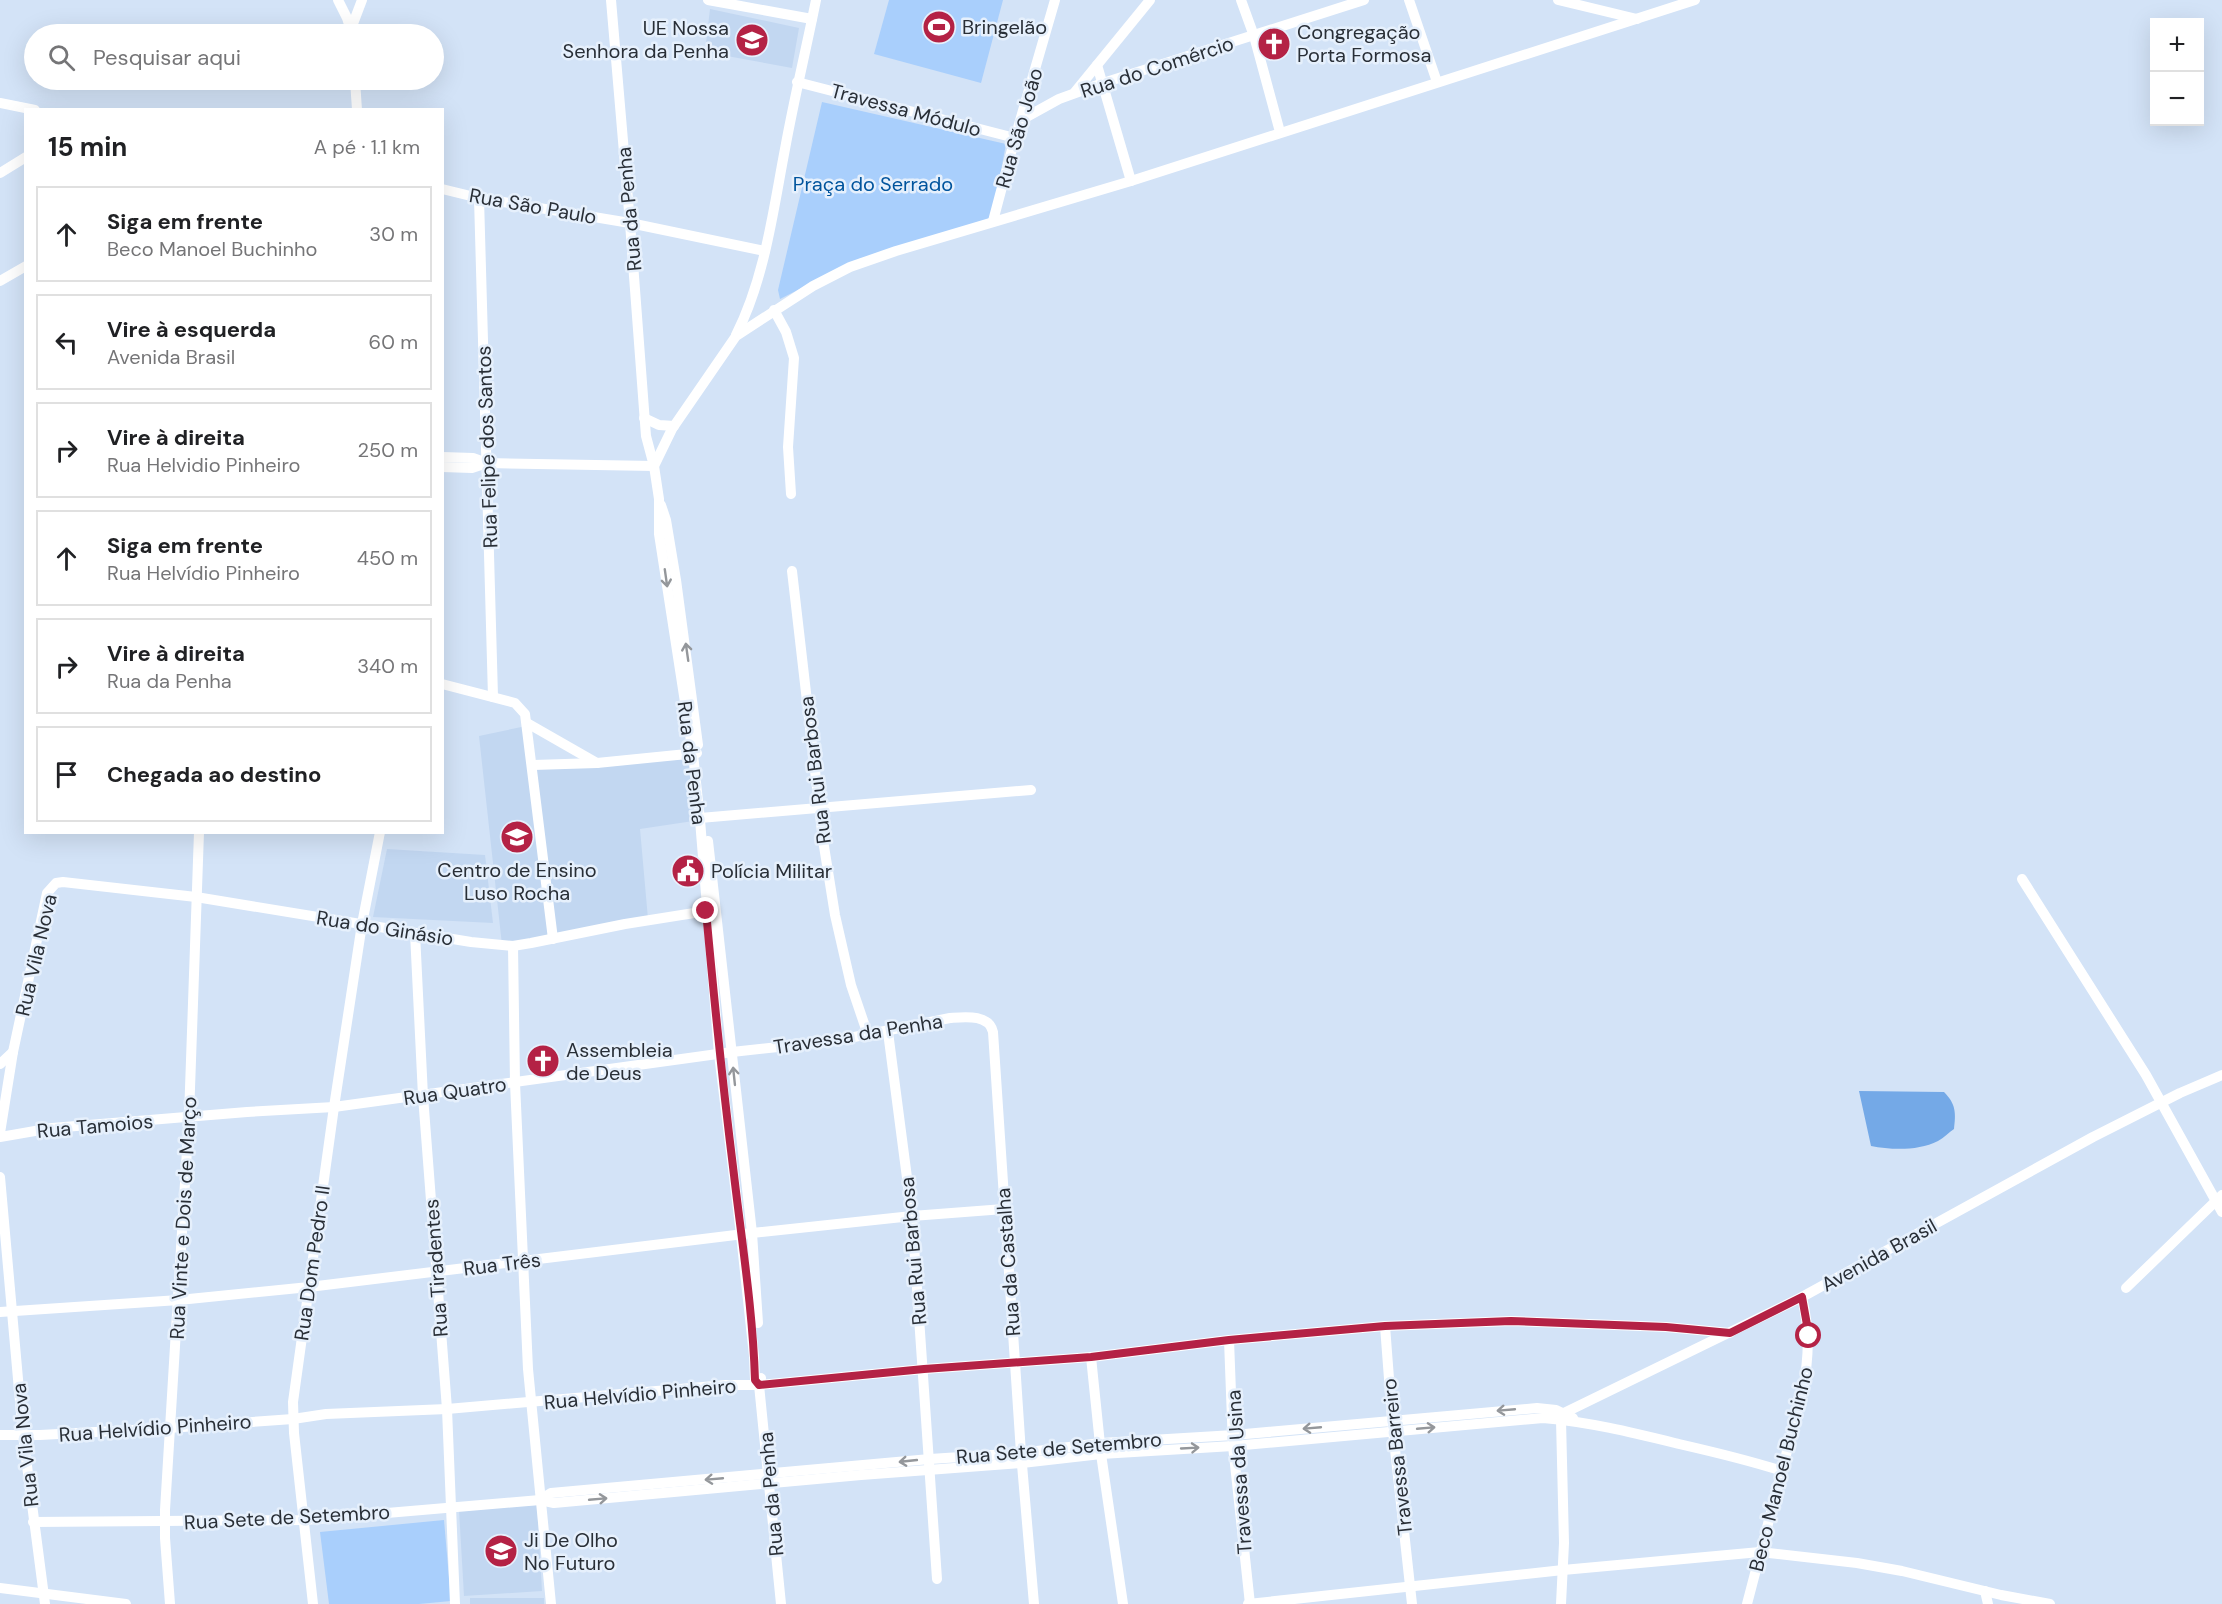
<!DOCTYPE html>
<html lang="pt">
<meta charset="utf-8">
<style>
body{margin:0;font-family:"DM Sans",sans-serif;background:#f2f2f2;color:#202124}
.controls{position:absolute;right:18px;top:18px;display:grid;overflow:hidden;border-radius:0px;box-shadow:0 6px 24px #0002}
.controls button{width:54px;height:54px;display:grid;place-items:center;padding:0;border:0;border-bottom:2px solid #e0e0e0;background:#fff;color:#202124;font:30px sans-serif}
.stop{position:absolute;width:18px;height:18px;margin:-14px;border:4px solid #b42245;border-radius:50%;background:#fff}
.stop.end{background:#b42245;border-color:#fff;box-shadow:0 2px 6px #0008}
.list{margin:0;padding:0;list-style:none}
h2{display:flex;justify-content:space-between;align-items:center;height:78px;margin:0;padding:0 24px;font-size:26px}
h2 small{font-size:20px;font-weight:400;color:#757577}
.list li{display:grid;grid-template-columns:39px 1fr auto;gap:18px;align-items:center;box-sizing:border-box;height:96px;margin:0 12px 12px;padding:0 12px;border:2px solid #e0e0e0;border-radius:0px}
.list b{display:block;font-size:22px;white-space:nowrap}
.list p{margin:0;font-size:20px;white-space:nowrap;color:#757577}
.list em{font-size:20px;font-style:normal;color:#757577}
.icon{flex:none;width:33px;height:33px;fill:none;stroke:currentColor;stroke-width:2;stroke-linecap:round;stroke-linejoin:round}
.map{position:relative;flex:none;width:2222px;height:1604px;overflow:hidden}
.search{position:absolute;background:#fff;box-shadow:0 6px 24px #0002;left:24px;top:24px;width:420px;height:66px;display:flex;align-items:center;gap:15px;box-sizing:border-box;padding:0 21px;border-radius:33px;color:#757577;font-size:22px}
.panel{position:absolute;background:#fff;box-shadow:0 6px 24px #0002;left:24px;top:108px;width:420px;height:726px;border-radius:0px}
.map>svg:first-child{display:block}
</style>
<div class="map">
<svg width="2222" height="1604" viewBox="0 0 2222 1604">
<rect width="100%" height="100%" fill="#d3e3f7"/>
<g fill="#c2d7f1">
<path d="M710,9L799,28L792,68L705,52Z"/>
<path d="M531,725L536,767L693,759L700,820L640,829L648,919L502,945L479,736Z"/>
<path d="M387,849L485,855L493,923L373,917Z"/>
<path d="M537,1505L542,1591L464,1596L459,1510Z"/>
<rect x="470" y="1598" width="74" height="6"/>
</g>
<g fill="#a9cffc">
<path d="M889,0H1003L981,83L874,54Z"/>
<path d="M822,102L1006,144L992,218L859,259L780,299L778,290Z"/>
<path d="M444,1520L451,1601L419,1604H329L320,1532Z"/>
</g>
<path fill="#74a9e7" d="M1859,1091L1944,1092C1956,1104 1956,1113 1954,1129C1949,1132 1944,1138 1938,1141C1918,1151 1892,1150 1871,1146Z"/>
<g fill="none" stroke-linecap="round" stroke-linejoin="round">
<g stroke="#fff" stroke-width="10">
<path d="M338,0L347,18L352,34"/>
<path d="M611,0L630,223L646,436L654,466L659,499V534L693,754L700,820L719,1054L741,1235L754,1356L755,1380L759,1385"/>
<path d="M708,0L812,19"/>
<path d="M1241,0L1254,36L1280,132"/>
<path d="M1409,0L1437,82"/>
<path d="M1558,0L1637,19"/>
<path d="M351,29L362,0"/>
<path d="M1097,65L1131,181"/>
<path d="M355,80L357,110"/>
<path d="M797,82L1015,138"/>
<path d="M1075,92L1150,0"/>
<path d="M0,103L35,110"/>
<path d="M1021,120L1059,99L1103,83L1364,0"/>
<path d="M0,173L26,157"/>
<path d="M442,189L479,198L630,223L765,251"/>
<path d="M479,198L493,697"/>
<path d="M993,221L1015,138L1055,0"/>
<path d="M0,281L26,266"/>
<path d="M774,310L786,332L794,358L788,447L791,494"/>
<path d="M736,335C765,278 773,211 785,149C794,99 806,50 816,0"/>
<path d="M644,418L659,425L674,426"/>
<path d="M442,457L473,458L487,463"/>
<path d="M654,466L672,429L736,336L813,286L850,267L896,251L1131,181L1695,0"/>
<path d="M442,467L472,468L487,463L654,466"/>
<path d="M661,505L666,520L676,580L698,745"/>
<path d="M792,571L823,840L835,915L851,985L868,1035"/>
<path d="M442,684L515,703L525,714L553,939"/>
<path d="M527,723L597,763"/>
<path d="M533,765L597,763L697,753"/>
<path d="M700,818L1031,790"/>
<path d="M708,841L752,1233L758,1323"/>
<path d="M2022,879L2146,1075L2222,1212"/>
<path d="M415,933L423,1096L447,1409L455,1604"/>
<path d="M513,946L515,1083L528,1369L551,1604"/>
<path d="M888,1032L912,1216L937,1579"/>
<path d="M0,1064L13,1052"/>
<path d="M0,1133L13,1052L47,893L56,883L63,882L196,897L471,942L513,946L531,943L625,924L713,910"/>
<path d="M0,1137L52,1128L247,1112L334,1107L732,1052L834,1041L950,1018C965,1017 989,1014 993,1032L1021,1453L1034,1604"/>
<path d="M0,1177L23,1435L45,1604"/>
<path d="M2126,1288L2222,1195"/>
<path d="M0,1312L179,1300L309,1287L752,1233L912,1216L1004,1209"/>
<path d="M1385,1326L1393,1431L1412,1604"/>
<path d="M1229,1340L1233,1446L1250,1604"/>
<path d="M1091,1357L1101,1454L1123,1604"/>
<path d="M761,1378L759,1385L781,1604"/>
<path d="M1564,1413L1802,1297L2093,1137L2180,1093L2222,1075"/>
<path d="M0,1435H40L169,1428L293,1419L326,1414L447,1409L726,1385H759L924,1369L1091,1357L1229,1340L1385,1326L1511,1321L1666,1327L1730,1333"/>
<path d="M540,1500L551,1493L930,1459L1021,1453L1101,1443L1234,1435L1537,1408L1556,1410L1573,1418"/>
<path d="M33,1522L305,1520L540,1500L554,1503L861,1475L1022,1463L1101,1454L1233,1446L1543,1418C1590,1422 1634,1433 1679,1444C1714,1452 1748,1460 1782,1471"/>
<path d="M0,1588L126,1604"/>
<path d="M1985,1591L1988,1604"/>
<path d="M170,1604L165,1538V1510L189,1117L199,832"/>
<path d="M313,1604L294,1433L293,1402L334,1107L362,924L380,832"/>
<path d="M1248,1604L1563,1570L1760,1552L1857,1563L1902,1571L2001,1595L2050,1604"/>
<path d="M1561,1604L1564,1543L1561,1420L1564,1413"/>
<path d="M1747,1604L1803,1390C1809,1355 1810,1332 1802,1297"/>
</g>
</g>
<defs><path id="oneway-shaft" d="M-6 0H5M1.5-3L5.5 0L1.5 3" fill="none" stroke-width="1.6" stroke-linecap="round" stroke-linejoin="round" transform="scale(1.5)"/></defs>
<g stroke="#94979b">
<use href="#oneway-shaft" transform="translate(666 578) rotate(82)"/>
<use href="#oneway-shaft" transform="translate(687 652) rotate(-98)"/>
<use href="#oneway-shaft" transform="translate(734 1076) rotate(-96)"/>
<use href="#oneway-shaft" transform="translate(1506 1410) rotate(175)"/>
<use href="#oneway-shaft" transform="translate(1312 1428) rotate(175)"/>
<use href="#oneway-shaft" transform="translate(1426 1428) rotate(-5)"/>
<use href="#oneway-shaft" transform="translate(1190 1448) rotate(-3)"/>
<use href="#oneway-shaft" transform="translate(908 1461) rotate(174)"/>
<use href="#oneway-shaft" transform="translate(714 1479) rotate(175)"/>
<use href="#oneway-shaft" transform="translate(598 1499) rotate(-5)"/>
</g>
<g fill="none" stroke-linecap="round" stroke-linejoin="round">
<path stroke="#b42245" stroke-width="8" d="M706,911C714,999 723,1087 734,1175C742,1243 753,1312 755,1380L759,1385L924,1369L1091,1357L1229,1340L1385,1326L1511,1321L1666,1327L1730,1333L1802,1297L1809,1336"/>
</g>
<defs>
<g id="stadium-disc" transform="scale(1.725)"><circle r="9.5" fill="#b42245" stroke="#e6f0fc"/><path d="M0-5a6.5 5 0 1 0 0 10a6.5 5 0 1 0 0-10ZM-3.5-1.8h7v3.6h-7Z" fill="#fff"/></g>
<g id="school-disc" transform="scale(1.725)"><circle r="9.5" fill="#b42245" stroke="#e6f0fc"/><path d="M0-5L7-2L0 1L-7-2ZM-4 1L0 2.5L4 1V4Q0 6-4 4Z" fill="#fff"/></g>
<g id="church-disc" transform="scale(1.725)"><circle r="9.5" fill="#b42245" stroke="#e6f0fc"/><path d="M-1.2-6h2.4v3.5h3.3v2.4h-3.3V6h-2.4V-.1h-3.3v-2.4h3.3Z" fill="#fff"/></g>
<g id="civic-disc" transform="scale(1.725)"><circle r="9.5" fill="#b42245" stroke="#e6f0fc"/><path d="M-.6-6.5H3V-4.5H.6V-3L4-1V1h2V6H-6V1h2V-1L-.6-3ZM-1.2 2.5V6h2.4V2.5Z" fill="#fff"/></g>
</defs>
<g fill-rule="evenodd">
<use href="#stadium-disc" x="939" y="27"/>
<use href="#school-disc" x="752" y="40"/>
<use href="#church-disc" x="1274" y="44"/>
<use href="#school-disc" x="517" y="837"/>
<use href="#civic-disc" x="688" y="871"/>
<use href="#church-disc" x="543" y="1061"/>
<use href="#school-disc" x="501" y="1551"/>
</g>
<g text-anchor="middle" stroke-width="5" stroke-linejoin="round" paint-order="stroke">
<g font-size="20" fill="#292f37" stroke="#e6f0fc" text-anchor="start">
<text x="962" y="34">Bringelão</text>
<text x="729" y="35" text-anchor="end">UE Nossa<tspan x="729" dy="23">Senhora da Penha</tspan></text>
<text x="1297" y="39">Congregação<tspan x="1297" dy="23">Porta Formosa</tspan></text>
<text x="517" y="877" text-anchor="middle">Centro de Ensino<tspan x="517" dy="23">Luso Rocha</tspan></text>
<text x="711" y="878">Polícia Militar</text>
<text x="566" y="1057">Assembleia<tspan x="566" dy="23">de Deus</tspan></text>
<text x="524" y="1547">Ji De Olho<tspan x="524" dy="23">No Futuro</tspan></text>
</g>
<g font-size="20" fill="#292f37" stroke="#e6f0fc">
<text transform="translate(1157 67) rotate(-18)" y="7">Rua do Comércio</text>
<text transform="translate(906 110) rotate(15)" y="7">Travessa Módulo</text>
<text transform="translate(1019 128) rotate(-74)" y="7">Rua São João</text>
<text transform="translate(533 206) rotate(10)" y="7">Rua São Paulo</text>
<text transform="translate(629 209) rotate(-95)" y="7">Rua da Penha</text>
<text transform="translate(487 447) rotate(-92)" y="7">Rua Felipe dos Santos</text>
<text transform="translate(692 763) rotate(83)" y="7">Rua da Penha</text>
<text transform="translate(815 770) rotate(-97)" y="7">Rua Rui Barbosa</text>
<text transform="translate(385 928) rotate(9)" y="7">Rua do Ginásio</text>
<text transform="translate(36 955) rotate(-77)" y="7">Rua Vila Nova</text>
<text transform="translate(858 1034) rotate(-9)" y="7">Travessa da Penha</text>
<text transform="translate(455 1091) rotate(-8)" y="7">Rua Quatro</text>
<text transform="translate(95 1126) rotate(-5)" y="7">Rua Tamoios</text>
<text transform="translate(183 1218) rotate(-87)" y="7">Rua Vinte e Dois de Março</text>
<text transform="translate(913 1251) rotate(-95)" y="7">Rua Rui Barbosa</text>
<text transform="translate(1879 1255) rotate(-29)" y="7">Avenida Brasil</text>
<text transform="translate(1008 1262) rotate(-94)" y="7">Rua da Castalha</text>
<text transform="translate(312 1263) rotate(-82)" y="7">Rua Dom Pedro II</text>
<text transform="translate(502 1264) rotate(-7)" y="7">Rua Três</text>
<text transform="translate(436 1268) rotate(-94)" y="7">Rua Tiradentes</text>
<text transform="translate(640 1394) rotate(-5)" y="7">Rua Helvídio Pinheiro</text>
<text transform="translate(155 1428) rotate(-4)" y="7">Rua Helvídio Pinheiro</text>
<text transform="translate(25 1445) rotate(-96)" y="7">Rua Vila Nova</text>
<text transform="translate(1059 1448) rotate(-5)" y="7">Rua Sete de Setembro</text>
<text transform="translate(1397 1457) rotate(-96)" y="7">Travessa Barreiro</text>
<text transform="translate(1781 1469) rotate(-76)" y="7">Beco Manoel Buchinho</text>
<text transform="translate(1239 1472) rotate(-94)" y="7">Travessa da Usina</text>
<text transform="translate(771 1494) rotate(-95)" y="7">Rua da Penha</text>
<text transform="translate(287 1517) rotate(-3)" y="7">Rua Sete de Setembro</text>
</g>
<g font-size="20" fill="#00549d" stroke="#e6f0fc">
<text x="873" y="191">Praça do Serrado</text>
</g>
</g>
</svg>
<div class="controls">
<button>+</button>
<button>−</button>
</div>
<div class="stop" style="left:1809px;top:1336px"></div>
<div class="stop end" style="left:706px;top:911px"></div>
<div class="search"><svg class="icon" aria-label="search" viewBox="0 0 24 24"><circle cx="10" cy="10" r="6"/><path d="M15 15l6 6"/></svg>Pesquisar aqui</div>
<section class="panel">
<h2>15 min<small>A pé · 1.1 km</small></h2>
<ul class="list">
<li><svg class="icon" aria-label="ahead" viewBox="0 0 24 24"><path d="M12 20V5M6 11l6-6 6 6"/></svg><div><b>Siga em frente</b><p>Beco Manoel Buchinho</p></div><em>30 m</em></li>
<li><svg class="icon" aria-label="left" viewBox="0 0 24 24"><path d="M17 20v-9H6M10 6l-5 5 5 5"/></svg><div><b>Vire à esquerda</b><p>Avenida Brasil</p></div><em>60 m</em></li>
<li><svg class="icon" aria-label="right" viewBox="0 0 24 24"><path d="M7 20v-9h11M14 6l5 5-5 5"/></svg><div><b>Vire à direita</b><p>Rua Helvidio Pinheiro</p></div><em>250 m</em></li>
<li><svg class="icon" aria-label="ahead" viewBox="0 0 24 24"><path d="M12 20V5M6 11l6-6 6 6"/></svg><div><b>Siga em frente</b><p>Rua Helvídio Pinheiro</p></div><em>450 m</em></li>
<li><svg class="icon" aria-label="right" viewBox="0 0 24 24"><path d="M7 20v-9h11M14 6l5 5-5 5"/></svg><div><b>Vire à direita</b><p>Rua da Penha</p></div><em>340 m</em></li>
<li><svg class="icon" aria-label="arrive" viewBox="0 0 24 24"><path d="M6 21V4h12l-3 4 3 4H6"/></svg><div><b>Chegada ao destino</b></div></li>
</ul>
</section>
</div>
